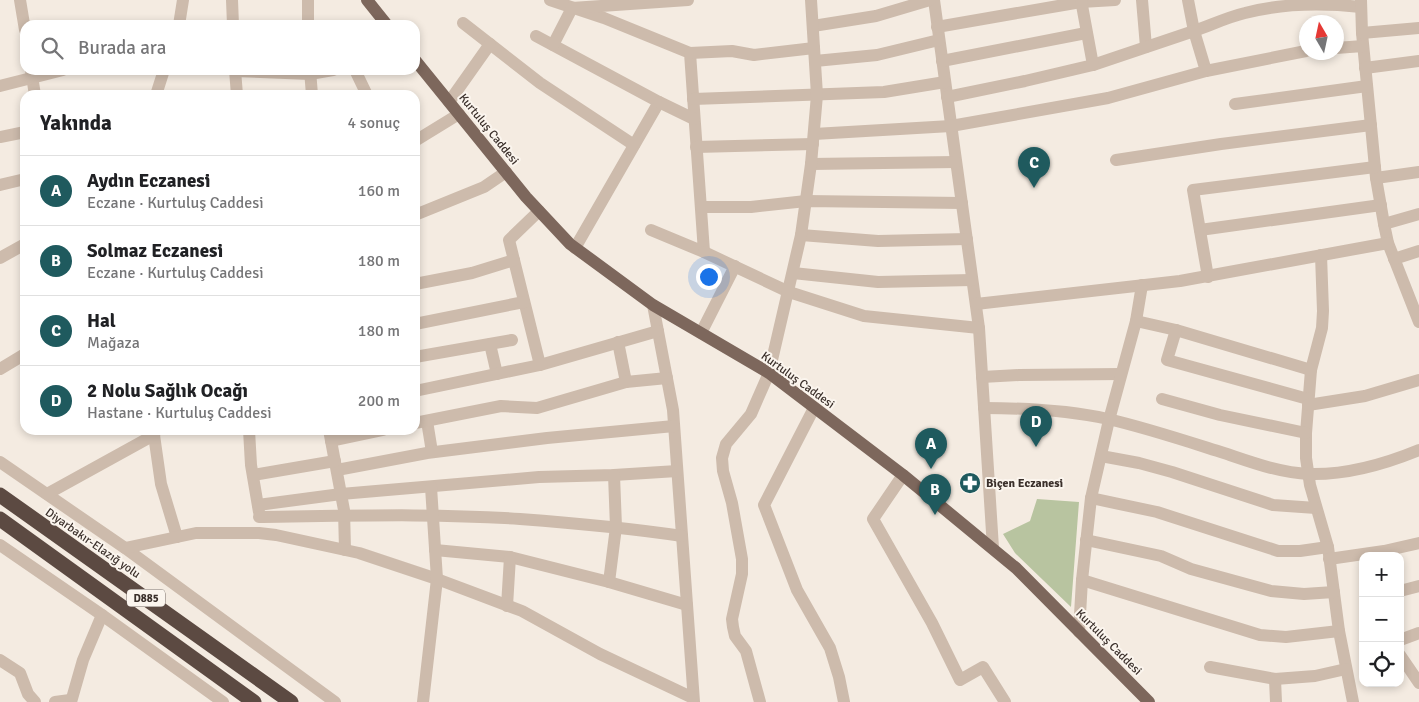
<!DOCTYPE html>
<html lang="tr">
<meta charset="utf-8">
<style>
body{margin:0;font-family:Signika,sans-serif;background:#f6f6f6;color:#202124}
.controls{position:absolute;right:15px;bottom:15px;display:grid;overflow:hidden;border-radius:10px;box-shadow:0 2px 8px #0003}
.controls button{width:45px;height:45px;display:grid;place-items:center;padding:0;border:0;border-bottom:1px solid #e0e0e0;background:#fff;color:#202124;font:25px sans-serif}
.compass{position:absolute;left:1299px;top:15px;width:45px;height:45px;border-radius:50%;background:#fff;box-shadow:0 2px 8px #0003;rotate:351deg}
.you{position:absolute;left:708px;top:276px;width:18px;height:18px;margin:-12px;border:4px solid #fff;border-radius:50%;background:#1a73e8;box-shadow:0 0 0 8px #1a73e833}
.badge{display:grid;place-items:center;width:32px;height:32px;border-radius:50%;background:#1f5a5e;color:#fff;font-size:16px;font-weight:700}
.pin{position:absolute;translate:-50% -41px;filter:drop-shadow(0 1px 2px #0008)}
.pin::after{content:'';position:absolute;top:26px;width:18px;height:15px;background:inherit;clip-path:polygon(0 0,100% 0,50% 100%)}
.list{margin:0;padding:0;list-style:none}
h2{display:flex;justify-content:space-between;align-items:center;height:65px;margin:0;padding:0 20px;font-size:21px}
h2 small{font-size:16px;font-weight:400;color:#757577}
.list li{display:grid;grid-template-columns:32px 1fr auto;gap:15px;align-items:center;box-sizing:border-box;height:70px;padding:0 20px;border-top:1px solid #e0e0e0}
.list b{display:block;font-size:19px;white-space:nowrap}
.list p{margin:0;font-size:16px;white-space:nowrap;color:#757577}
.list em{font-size:16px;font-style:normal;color:#757577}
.icon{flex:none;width:28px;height:28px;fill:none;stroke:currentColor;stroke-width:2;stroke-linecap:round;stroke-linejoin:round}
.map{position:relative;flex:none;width:1419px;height:702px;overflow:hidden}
.search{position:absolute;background:#fff;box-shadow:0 2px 8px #0003;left:20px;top:20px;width:400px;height:55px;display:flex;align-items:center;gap:12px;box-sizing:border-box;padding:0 18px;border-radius:15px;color:#757577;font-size:19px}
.panel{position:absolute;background:#fff;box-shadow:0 2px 8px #0003;left:20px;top:90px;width:400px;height:345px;border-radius:15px}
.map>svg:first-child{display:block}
</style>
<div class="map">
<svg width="1419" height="702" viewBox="0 0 1419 702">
<rect width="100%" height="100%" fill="#f4ebe1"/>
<path fill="#b8c4a0" d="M1037,499L1079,502L1071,607L1015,553L1003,534L1030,521Z"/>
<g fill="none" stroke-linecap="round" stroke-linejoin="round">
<g stroke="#cdbbac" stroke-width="12">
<path d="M20,0L25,30"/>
<path d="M232,0L233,25"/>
<path d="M550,0L604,18L690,53L704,252L651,230"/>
<path d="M934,0L979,328L993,548"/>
<path d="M1142,0L1146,47"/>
<path d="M1188,0L1194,31C1211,25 1228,17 1245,13C1283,3 1322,3 1361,7"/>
<path d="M1361,0L1362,33L1376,178L1384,224L1388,243L1419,322"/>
<path d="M463,23L540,83L634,145"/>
<path d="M179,25L183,0"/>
<path d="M308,25V0"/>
<path d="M813,26L876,16L930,0"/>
<path d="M937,27L1081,2L1115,0"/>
<path d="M1362,33L1419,28"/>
<path d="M536,36L659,102L575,248"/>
<path d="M553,45L572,8L688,0"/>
<path d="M1336,48L1363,46"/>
<path d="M690,53L732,51L754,55L814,48"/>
<path d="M815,61L877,55L939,40"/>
<path d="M942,61L1086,33"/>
<path d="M1093,65L1194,31L1206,71"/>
<path d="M1365,68L1419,61"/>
<path d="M31,70L35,95"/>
<path d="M235,70L237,95"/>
<path d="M310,70L312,95"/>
<path d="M355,70L367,95"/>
<path d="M235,71L310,74L333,70"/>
<path d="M0,86L63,70"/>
<path d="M156,95L164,70"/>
<path d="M947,97L1025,81L1093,65L1081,0"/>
<path d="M693,99L884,92L945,82"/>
<path d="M449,102L490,44"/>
<path d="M659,102L694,119"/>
<path d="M1235,104L1367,86"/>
<path d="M814,134L951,126L1108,98L1206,71L1306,51"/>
<path d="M0,137L25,132"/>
<path d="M415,141L459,114"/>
<path d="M696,147L813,144"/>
<path d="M1116,160L1221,144L1371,125"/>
<path d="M811,164L956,162"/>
<path d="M1376,178L1419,172"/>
<path d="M0,185L25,179"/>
<path d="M701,207H751L806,201L962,203"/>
<path d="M539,211L509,240L540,365"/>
<path d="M415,215L484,187L506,172"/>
<path d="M1384,224L1419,214"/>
<path d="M1200,230L1381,205"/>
<path d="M801,235L878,241L967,239"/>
<path d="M704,252L789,292L864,316L979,328"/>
<path d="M1321,255L1323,311L1322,328L1311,370L1306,433V458L1310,485L1328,547L1339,631L1353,702"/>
<path d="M0,258L25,244"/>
<path d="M1394,259L1419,251"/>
<path d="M793,273L878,282L972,280"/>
<path d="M1208,277L1193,190L1375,167"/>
<path d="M415,284L472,273L514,260"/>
<path d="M976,304L1180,281L1388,243"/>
<path d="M653,305L673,410L694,702"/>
<path d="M1136,321L1176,330L1311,370"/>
<path d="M415,324L524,302"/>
<path d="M1176,330L1167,360L1308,399"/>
<path d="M701,333L735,266"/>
<path d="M618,342L626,382"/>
<path d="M490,344L497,374"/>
<path d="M415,357L512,340"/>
<path d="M0,369L25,354"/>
<path d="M982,377L1019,375L1121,374"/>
<path d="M415,391L540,365L658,331"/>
<path d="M1162,399L1220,415L1306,433"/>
<path d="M1308,405L1365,396L1419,380"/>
<path d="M814,408L764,505L797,590L830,648L839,677L844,702"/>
<path d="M984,408C1025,408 1067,410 1108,419C1147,428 1186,441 1224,453C1251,462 1280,473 1309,474C1345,475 1385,464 1419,450"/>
<path d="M427,421L432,452"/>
<path d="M415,423L501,406L537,408L626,382L667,378"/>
<path d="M156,430L154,435L161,484L177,537"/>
<path d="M249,430L251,465L259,512"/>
<path d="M329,430L344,510L345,550"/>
<path d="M331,441L383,430"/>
<path d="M1101,456L1139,463L1172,472L1273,505L1316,508"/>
<path d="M0,462L125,548L335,702"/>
<path d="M337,470L427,453L547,438L674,426"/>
<path d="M253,475L335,461"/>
<path d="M903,475L873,519L932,623L960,680L983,667L1005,702"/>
<path d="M47,494L154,435"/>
<path d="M1091,498L1157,512L1278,551H1300L1328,547"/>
<path d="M258,505L341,494L539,477L614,475L677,471"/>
<path d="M259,517C346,516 433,513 520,519C574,523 628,528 682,536"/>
<path d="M1086,540L1161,556L1191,569L1271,591L1304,594L1334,592"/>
<path d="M0,545L102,615L223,702"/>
<path d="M125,548L196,533H259L276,535L359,553L437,579L522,611L600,654L693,698"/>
<path d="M435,550L510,557L609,582L687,605"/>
<path d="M1329,559L1384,551L1419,543"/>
<path d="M1082,580L1260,635L1286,637L1339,631"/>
<path d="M609,582L616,527L614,475"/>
<path d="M1400,591L1419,586"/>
<path d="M507,606L510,557"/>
<path d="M1079,632L1082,580L1091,498L1109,420L1136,321L1142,285"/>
<path d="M1400,640L1419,633"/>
<path d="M1400,655L1419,683"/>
<path d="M0,660L20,673L28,694L35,702"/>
<path d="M1210,667L1275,679L1315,676L1346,669"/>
<path d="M1275,679L1276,702"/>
<path d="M55,702L70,700"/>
<path d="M71,702L83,660L102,615"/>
<path d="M423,702L437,579L431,487"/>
<path d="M760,702L746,651L735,636L733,627L732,619L742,574V559L732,503L723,471L722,458L726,444L751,414L769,373L801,235L811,164L817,95L811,0"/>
</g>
<g stroke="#7d675c" stroke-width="12">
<path d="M367,0L387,25"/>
<path d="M415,60L526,197L570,244L653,305L769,373L903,475L1016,568L1149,702"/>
</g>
<g stroke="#5c4a42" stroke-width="15">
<path d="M0,495L291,702"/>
<path d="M0,519L254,702"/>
</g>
</g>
<defs>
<g id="pharmacy-disc" transform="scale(1.125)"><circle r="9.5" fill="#1f5a5e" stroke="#fbf5ee"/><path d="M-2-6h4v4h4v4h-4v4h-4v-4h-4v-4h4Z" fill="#fff"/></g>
</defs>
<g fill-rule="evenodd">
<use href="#pharmacy-disc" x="970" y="483"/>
</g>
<g text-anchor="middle" stroke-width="4" stroke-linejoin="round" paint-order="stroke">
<rect fill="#fbf5ee" stroke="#756b66" stroke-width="1" x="127" y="589.5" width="38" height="17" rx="4"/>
<g font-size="11" font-weight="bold" fill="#3b302b">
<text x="146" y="602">D885</text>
</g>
<g font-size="12" fill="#3b302b" stroke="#fbf5ee">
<text transform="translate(489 129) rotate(51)" y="4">Kurtuluş Caddesi</text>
<text transform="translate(798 380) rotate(36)" y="4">Kurtuluş Caddesi</text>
<text transform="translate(93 543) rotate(35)" y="4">Diyarbakır-Elazığ yolu</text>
<text transform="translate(1109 642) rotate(45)" y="4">Kurtuluş Caddesi</text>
</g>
<g font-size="12" font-weight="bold" fill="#3b302b" stroke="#fbf5ee" text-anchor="start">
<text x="986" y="487">Biçen Eczanesi</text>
</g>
</g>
</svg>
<div class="controls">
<button>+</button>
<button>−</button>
<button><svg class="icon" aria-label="locate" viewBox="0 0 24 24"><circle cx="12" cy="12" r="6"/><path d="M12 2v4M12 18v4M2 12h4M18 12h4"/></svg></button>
</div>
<svg class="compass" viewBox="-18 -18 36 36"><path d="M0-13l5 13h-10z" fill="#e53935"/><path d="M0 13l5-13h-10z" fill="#757577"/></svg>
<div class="you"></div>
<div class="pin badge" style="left:931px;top:469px">A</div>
<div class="pin badge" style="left:935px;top:515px">B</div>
<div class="pin badge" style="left:1034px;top:188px">C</div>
<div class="pin badge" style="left:1036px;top:447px">D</div>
<div class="search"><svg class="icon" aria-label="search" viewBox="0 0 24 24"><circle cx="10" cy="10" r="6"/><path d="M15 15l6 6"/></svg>Burada ara</div>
<section class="panel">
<h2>Yakında<small>4 sonuç</small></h2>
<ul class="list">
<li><span class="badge">A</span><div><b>Aydın Eczanesi</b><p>Eczane · Kurtuluş Caddesi</p></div><em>160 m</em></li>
<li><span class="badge">B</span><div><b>Solmaz Eczanesi</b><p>Eczane · Kurtuluş Caddesi</p></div><em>180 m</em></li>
<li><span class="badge">C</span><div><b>Hal</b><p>Mağaza</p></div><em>180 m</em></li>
<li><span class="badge">D</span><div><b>2 Nolu Sağlık Ocağı</b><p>Hastane · Kurtuluş Caddesi</p></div><em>200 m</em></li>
</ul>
</section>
</div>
